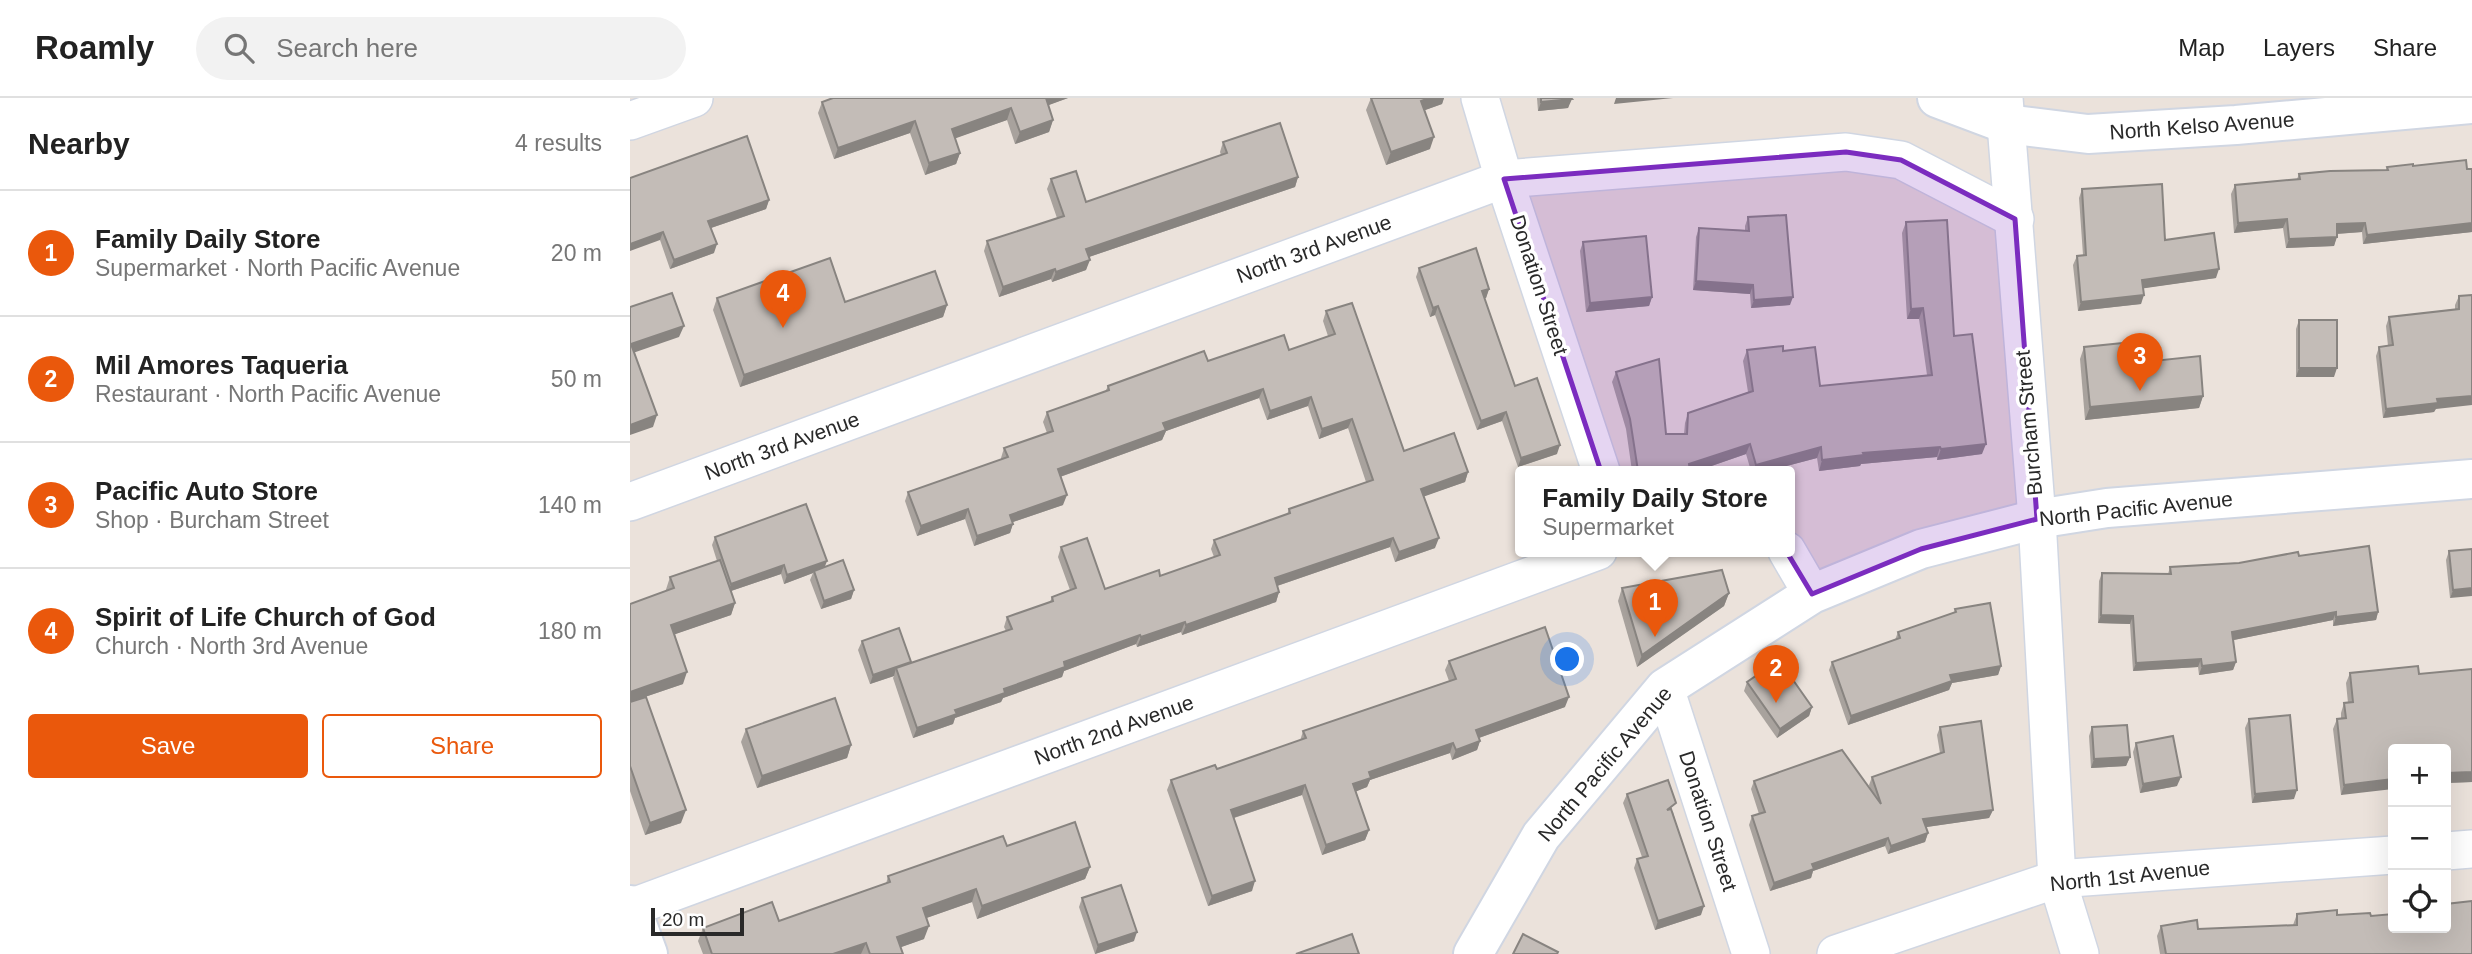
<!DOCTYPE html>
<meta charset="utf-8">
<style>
body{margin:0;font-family:Arial,sans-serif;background:#f2f2f2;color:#222}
.controls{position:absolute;right:21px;bottom:21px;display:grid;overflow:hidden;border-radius:7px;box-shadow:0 7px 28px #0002}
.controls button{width:63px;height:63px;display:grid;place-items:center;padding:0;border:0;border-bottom:2px solid #e0e0e0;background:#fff;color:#222;font:35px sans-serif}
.scale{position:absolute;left:21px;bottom:18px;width:93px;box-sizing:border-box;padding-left:7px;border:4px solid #292929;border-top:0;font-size:19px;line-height:24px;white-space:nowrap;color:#292929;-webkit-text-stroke:5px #fff;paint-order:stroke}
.you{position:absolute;left:938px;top:562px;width:24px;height:24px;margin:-18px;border:5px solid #fff;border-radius:50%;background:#1a73e8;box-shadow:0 0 0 10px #1a73e833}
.badge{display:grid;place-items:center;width:46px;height:46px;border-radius:50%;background:#ea580c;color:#fff;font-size:23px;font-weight:700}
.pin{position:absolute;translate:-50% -58px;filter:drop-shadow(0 2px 4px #0008)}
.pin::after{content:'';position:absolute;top:37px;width:24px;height:21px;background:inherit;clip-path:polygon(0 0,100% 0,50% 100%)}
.popup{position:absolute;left:885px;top:368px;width:280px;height:91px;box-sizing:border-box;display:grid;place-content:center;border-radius:7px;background:#fff;filter:drop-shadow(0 2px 5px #0005);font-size:23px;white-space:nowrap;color:#767676}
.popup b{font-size:26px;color:#222}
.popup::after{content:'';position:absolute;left:50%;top:100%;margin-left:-14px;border:14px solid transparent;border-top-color:#fff}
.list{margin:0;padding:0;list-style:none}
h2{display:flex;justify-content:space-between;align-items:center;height:91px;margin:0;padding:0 28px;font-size:30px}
h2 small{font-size:23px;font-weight:400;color:#767676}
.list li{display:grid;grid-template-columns:46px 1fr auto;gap:21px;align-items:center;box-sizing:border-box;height:126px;padding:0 28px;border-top:2px solid #e0e0e0}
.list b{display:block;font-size:26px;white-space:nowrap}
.list p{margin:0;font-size:23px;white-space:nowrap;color:#767676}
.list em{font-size:23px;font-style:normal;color:#767676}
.actions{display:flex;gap:14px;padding:21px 28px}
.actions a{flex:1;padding:16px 0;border:2px solid #ea580c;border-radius:7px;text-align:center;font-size:24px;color:#ea580c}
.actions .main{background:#ea580c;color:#fff}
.icon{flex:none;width:38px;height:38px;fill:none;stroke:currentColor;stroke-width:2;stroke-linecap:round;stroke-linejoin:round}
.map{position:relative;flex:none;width:1842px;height:856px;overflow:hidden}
header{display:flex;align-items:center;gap:42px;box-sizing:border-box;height:98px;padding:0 35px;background:#fff;border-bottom:2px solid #e0e0e0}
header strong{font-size:33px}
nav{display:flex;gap:38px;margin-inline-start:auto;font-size:24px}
.search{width:490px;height:63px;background:#f2f2f2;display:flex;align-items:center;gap:18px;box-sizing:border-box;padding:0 24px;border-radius:38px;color:#767676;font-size:26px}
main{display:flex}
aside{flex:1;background:#fff}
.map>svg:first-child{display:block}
</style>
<header>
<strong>Roamly</strong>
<div class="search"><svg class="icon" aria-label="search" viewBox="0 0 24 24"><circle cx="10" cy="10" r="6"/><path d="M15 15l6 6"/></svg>Search here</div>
<nav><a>Map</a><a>Layers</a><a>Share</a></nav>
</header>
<main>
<aside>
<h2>Nearby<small>4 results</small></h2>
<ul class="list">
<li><span class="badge">1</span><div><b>Family Daily Store</b><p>Supermarket · North Pacific Avenue</p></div><em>20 m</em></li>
<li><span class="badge">2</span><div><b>Mil Amores Taqueria</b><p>Restaurant · North Pacific Avenue</p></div><em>50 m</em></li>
<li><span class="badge">3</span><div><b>Pacific Auto Store</b><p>Shop · Burcham Street</p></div><em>140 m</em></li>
<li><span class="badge">4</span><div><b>Spirit of Life Church of God</b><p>Church · North 3rd Avenue</p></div><em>180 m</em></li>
</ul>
<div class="actions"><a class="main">Save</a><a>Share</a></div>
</aside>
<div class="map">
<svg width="1842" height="856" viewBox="0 0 1842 856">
<rect width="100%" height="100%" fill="#ebe2db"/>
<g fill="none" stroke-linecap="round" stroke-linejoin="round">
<g stroke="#d0d6e2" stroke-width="40">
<g id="minor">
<path d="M850,0L874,81L971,373"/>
<path d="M1374,0L1407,421L1427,781L1450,856"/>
<path d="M0,23L64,0"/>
<path d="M0,404L874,81L1216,54L1271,62L1385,121"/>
<path d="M1157,453L1182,496"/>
<path d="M1035,590L1121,856"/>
<path d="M1816,753L1842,751"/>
<path d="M0,810L968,453"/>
<path d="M1206,856L1427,781L1763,757"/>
</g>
</g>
<g stroke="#d0d6e2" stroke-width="42">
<g id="tertiary">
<path d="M1307,0L1376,26L1458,36L1606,27L1842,6"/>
<path d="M0,807L18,856"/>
<path d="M843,856L911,738L1035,590L1182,496L1291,451L1407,421L1477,410L1842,381"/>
</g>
</g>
<use href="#minor" stroke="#fff" stroke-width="37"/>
<use href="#tertiary" stroke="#fff" stroke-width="38"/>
</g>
<g fill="#a8a29d">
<path d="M203,0H438L418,7L423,22L419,34L385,46L377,22L325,40L330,55L326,66L295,77L280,35L204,61L188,15L192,4Z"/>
<path d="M741,0H814L812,6L795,12L800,51L756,67L736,12Z"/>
<path d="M907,0H941L938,10L908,13Z"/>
<path d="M593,44L668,79L665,89L459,159L456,172L422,184L421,181L369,199L354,153L357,143L427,120L417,91L421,81L456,104L591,57L590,54Z"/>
<path d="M1783,68L1842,71V134L1733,146L1732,134L1707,136L1704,148L1656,150L1653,130L1604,135L1601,96L1605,87L1667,81L1669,76L1756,72L1757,69Z"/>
<path d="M0,80L139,102L136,111L81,130L84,155L40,171L30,142Z"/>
<path d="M1452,91L1535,142L1586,180L1513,190L1511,206L1448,213L1443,167L1447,158L1453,157L1449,100Z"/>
<path d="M1118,119L1160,207L1121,210L1120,196L1063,192L1066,139L1069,130L1115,132V128Z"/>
<path d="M1276,124L1324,238L1352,356L1307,362V359L1231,366L1230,368L1189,373L1187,360L1137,373H1121L1116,356L1067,373H1002L996,331L982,284L986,274L1036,336H1054L1055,325L1058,315L1118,294L1113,263L1117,252L1153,253L1190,288L1297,277L1289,221H1277L1272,135Z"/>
<path d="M953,144L1022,199L1019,208L956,214L950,153Z"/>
<path d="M789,170L859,191L856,200H854L885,288L927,356L888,369L872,323L847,332L805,217L800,219L786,179Z"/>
<path d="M1842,197L1804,314L1753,320L1746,258L1749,249L1758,248L1756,228L1759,219L1825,211V207L1829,198Z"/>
<path d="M87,200L215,204L317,207L313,219L110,289L83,212Z"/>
<path d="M696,213L774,353L838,374L835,384L794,398L805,450L765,464L760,449L647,488L649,494L646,504L552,537L551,534L507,549L506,546L434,573L432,579L373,600L371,604L325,620L323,626L283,640L263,580L264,578L240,586L228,552L232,543L281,564L280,566L376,533L374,529L377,519L420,504L422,499L440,492L428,459L431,449L475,491L530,478L584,459L581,451L584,442L657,417L659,411L736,384L718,330L689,341L678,308L637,322L629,300L536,333L532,342L430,379L433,407L383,424L380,435L344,448L335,421L287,438L275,403L278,394L371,362V360L374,350L417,335L413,324L417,314L475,294L478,288L578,263L659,252L698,238L693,223Z"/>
<path d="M1669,222L1704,279H1666V231Z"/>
<path d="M1454,249L1514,264L1573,298L1569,310L1455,322L1450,261Z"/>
<path d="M85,439L195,469L224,492L221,501L191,511L180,482L183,475L154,486L151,476L101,493L105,505L101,517L45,536L53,586L0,604L40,479L87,463L82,447Z"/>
<path d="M1842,451L1820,500L1816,462L1819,453Z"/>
<path d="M1669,458L1748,514L1746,522L1703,528V522L1603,542L1606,564L1603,572L1569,577L1568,569L1503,573L1500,526L1468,525L1469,483L1472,475L1538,476L1540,469L1609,465Z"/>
<path d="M992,490L1099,495L1094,508L1007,569L988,503Z"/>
<path d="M1325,511L1371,568L1368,577L1322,585L1319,592L1218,627L1199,572L1202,564L1265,542L1268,534L1324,515Z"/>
<path d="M819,563L935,609L849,640L850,643L847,652L822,662L820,655L740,682L737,689L726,693L739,732L735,742L692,757L672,697L604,720L622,793L578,808L537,692L541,682L587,671L670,643L673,633L819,583L815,572Z"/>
<path d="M1842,571V684L1816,685V651L1711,697L1703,631L1707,621H1711V615L1714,605H1718L1716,585L1720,575L1789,576Z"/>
<path d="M1117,584L1182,609L1179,618L1147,640L1114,593Z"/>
<path d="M0,604L51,725L15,737L0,693Z"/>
<path d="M1619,621L1664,701L1622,705L1615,630Z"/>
<path d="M1310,629L1363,712L1359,720L1296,729L1298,735L1295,744L1258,756L1255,748L1183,773L1181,780L1140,793L1119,727L1122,718L1129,716L1121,691L1124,683L1240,691L1239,687L1242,679L1310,655L1307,637Z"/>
<path d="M1462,629L1500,659L1496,668L1461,670L1459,638Z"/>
<path d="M116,631L221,647L217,660L127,690L111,644Z"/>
<path d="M1506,645L1547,688L1510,695L1503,654Z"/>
<path d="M997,696L1043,714L1071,817L1025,832L1004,770L1007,761L1012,759L993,705Z"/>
<path d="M377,748L460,769L455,781L347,821L342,804L296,820L294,841L271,849L273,856H73L68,843L73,830L149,823L256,786L258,778Z"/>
<path d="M452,800L504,843L465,856L449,809Z"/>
<path d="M1667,816L1741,818L1842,856H1530L1527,838L1531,828L1568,831L1663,827Z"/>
</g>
<g fill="#888480">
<path d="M415,0H438L411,10Z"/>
<path d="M799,0H814L812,6L787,15L791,3Z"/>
<path d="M986,0H1043L984,6Z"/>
<path d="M942,1L938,10L908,13L911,4Z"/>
<path d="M381,10L377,22L318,43L322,31Z"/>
<path d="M423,22L419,34L385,46L390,34Z"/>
<path d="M285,23L280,35L204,61L208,50Z"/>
<path d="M804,39L800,51L756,67L761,54Z"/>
<path d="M330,55L326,66L295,77L299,65Z"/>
<path d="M668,79L665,89L453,161L456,151Z"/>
<path d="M139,102L136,111L75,132L78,123Z"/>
<path d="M1657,121L1653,130L1604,135L1608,125Z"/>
<path d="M1735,125L1732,134L1704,136L1707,126Z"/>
<path d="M1842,125V134L1733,146L1737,137Z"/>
<path d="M33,134L30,142L0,153V146Z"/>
<path d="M1707,139L1704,148L1656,150L1659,141Z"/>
<path d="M87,146L84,155L40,171L44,162Z"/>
<path d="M460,162L456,172L422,184L426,174Z"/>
<path d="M425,171L421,181L369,199L373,189Z"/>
<path d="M1589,171L1586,180L1509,191L1512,182Z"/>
<path d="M1066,183L1123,187L1120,196L1063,192Z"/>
<path d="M859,191L856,200L849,202L852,193Z"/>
<path d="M1514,197L1511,206L1448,213L1451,204Z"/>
<path d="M1022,199L1019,208L956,214L960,205Z"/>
<path d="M1163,199L1160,207L1121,210L1124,202Z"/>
<path d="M317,207L313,219L110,289L114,277Z"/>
<path d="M808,208L805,217L800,219L803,210Z"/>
<path d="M1293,210L1289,221H1277L1281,211Z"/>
<path d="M54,228L49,239L0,256L1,246Z"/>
<path d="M1669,270H1707L1704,279H1666Z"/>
<path d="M633,291L629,300L536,333L532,342L424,381L428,371L533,325Z"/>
<path d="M1573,298L1569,310L1455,322L1460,309Z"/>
<path d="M1842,298V307L1806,311L1804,314L1753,320L1756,311L1807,301Z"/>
<path d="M681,299L678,308L637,322L640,313Z"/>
<path d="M876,314L872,323L847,332L851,323Z"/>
<path d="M27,317L23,329L0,337V327Z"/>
<path d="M722,321L718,330L689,341L692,331Z"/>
<path d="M1120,346L1116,356L1067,373H1057L1059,366Z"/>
<path d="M1356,346L1352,356L1307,362L1311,351Z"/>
<path d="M930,347L927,356L888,369L891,360Z"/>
<path d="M1191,349L1187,360L1137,373H1123L1126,367Z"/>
<path d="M1310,349L1307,359L1231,366L1230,368L1189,373L1192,362L1233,355Z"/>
<path d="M838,374L835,384L787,401L791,391Z"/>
<path d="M437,397L433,407L377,426L380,417Z"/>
<path d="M338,411L335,421L287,438L291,428Z"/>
<path d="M383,426L380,435L344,448L347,438Z"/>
<path d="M763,440L760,449L641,490L645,480Z"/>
<path d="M809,440L805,450L765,464L769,454Z"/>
<path d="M197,463L194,471L184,473L183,475L154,486L157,477Z"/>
<path d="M154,467L151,476L98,494L101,486Z"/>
<path d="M1842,490V498L1820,500L1823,492Z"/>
<path d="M224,492L221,501L191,511L194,503Z"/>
<path d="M649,494L646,504L552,537L556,527Z"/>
<path d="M1099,495L1094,508L1007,569L1012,557Z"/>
<path d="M105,505L101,517L37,539L41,527Z"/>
<path d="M1706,514L1703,522L1599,543L1602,534Z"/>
<path d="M1748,514L1746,522L1703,528L1706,519Z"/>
<path d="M1471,517L1503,518L1500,526L1468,525Z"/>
<path d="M555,524L551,534L507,549L511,539Z"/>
<path d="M510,537L506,546L434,573L432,579L373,600L371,604L325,620L323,626L283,640L287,630L325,612L434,564Z"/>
<path d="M1571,561L1568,569L1503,573L1506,565Z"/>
<path d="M281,564L278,573L266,570L264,578L240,586L243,577Z"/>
<path d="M1606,564L1603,572L1569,577L1572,568Z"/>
<path d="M1371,568L1368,577L1322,585L1319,592L1218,627L1221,618L1320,577Z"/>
<path d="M57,574L53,586L0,604V594Z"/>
<path d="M939,599L935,609L843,642L846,632Z"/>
<path d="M1182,609L1179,618L1147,640L1150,631Z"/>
<path d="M850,643L847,652L822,662L826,652Z"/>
<path d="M823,645L820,655L740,682L737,689L720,696L723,686L739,674Z"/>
<path d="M221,647L217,660L127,690L132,678Z"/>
<path d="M1500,659L1496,668L1461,670L1464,661Z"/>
<path d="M1828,674H1842V684L1816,685V675Z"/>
<path d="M1551,679L1547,688L1510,695L1513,686Z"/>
<path d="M1763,681V691L1711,697L1714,687Z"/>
<path d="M675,687L672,697L597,722L601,712Z"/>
<path d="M1667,692L1664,701L1622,705L1625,696Z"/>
<path d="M56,712L51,725L15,737L20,725Z"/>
<path d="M1363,712L1359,720L1290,730L1293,721Z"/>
<path d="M739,732L735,742L692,757L696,747Z"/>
<path d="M1298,735L1295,744L1258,756L1261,748Z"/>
<path d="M1258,740L1255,748L1183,773L1181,780L1140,793L1144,785L1182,766Z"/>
<path d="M460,769L455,781L347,821L352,808Z"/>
<path d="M625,783L622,793L578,808L582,798Z"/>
<path d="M346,791L342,804L288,823L293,810Z"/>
<path d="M1074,808L1071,817L1025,832L1028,823Z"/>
<path d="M299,828L294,841L263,852L267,839Z"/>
<path d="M507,834L504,843L465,856L468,847Z"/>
<path d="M236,845L231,856H203Z"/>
</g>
<g fill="#c3bcb7" stroke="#888480" stroke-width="2">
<path d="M203,0H416L423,22L390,34L381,10L322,31L330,55L299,65L285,23L208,50L192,4Z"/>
<path d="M741,0H799L791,3L804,39L761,54Z"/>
<path d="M911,0H941L942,1L911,4Z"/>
<path d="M650,25L668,79L456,151L460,162L426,174L425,171L373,189L357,143L434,118L421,81L446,73L456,104L597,55L593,44Z"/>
<path d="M117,38L139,102L78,123L87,146L44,162L33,134L0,146V80Z"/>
<path d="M1836,62L1837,71H1842V125L1737,137L1735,125L1707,126V139L1659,141L1657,121L1608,125L1605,87L1670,81L1669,76L1700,73L1758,72L1757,69L1783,66V68Z"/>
<path d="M1532,86L1535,142L1584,135L1589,171L1512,182L1514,197L1451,204L1447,158L1456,157L1452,91Z"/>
<path d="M1156,117L1163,199L1124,202L1123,187L1066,183L1069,130L1119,133L1118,119Z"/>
<path d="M1317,122L1324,238L1342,236L1356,346L1311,351L1310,349L1233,355L1234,357L1192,362L1191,349L1126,367L1120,346L1059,366L1060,373H1008L1000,321L986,274L1029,261L1036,336H1057L1058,315L1123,293L1117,252L1153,248V253L1185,249L1190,288L1302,277L1293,210L1281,211L1276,124Z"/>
<path d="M1016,138L1022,199L960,205L953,144Z"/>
<path d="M846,150L859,191L852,193L885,288L907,280L930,347L891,360L876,314L851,323L808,208L803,210L789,170Z"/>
<path d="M200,160L215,204L305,173L317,207L114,277L87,200Z"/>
<path d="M42,195L54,228L1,246L27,317L0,327V209Z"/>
<path d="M1842,197V298L1807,301L1808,305L1756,311L1749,249L1763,247L1759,219L1829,211V198Z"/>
<path d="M722,205L774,353L824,335L838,374L791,391L809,440L769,454L763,440L645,480L649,494L556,527L555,524L511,539L510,537L434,564L435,569L374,591L375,595L325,612L327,616L287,630L266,570L382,531L377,519L423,503L422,499L446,490L431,449L457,440L475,491L529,472L530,478L590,457L584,442L660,415L659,411L743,382L722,321L692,331L681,299L640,313L633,291L533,325L536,332L428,371L437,397L380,417L383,426L347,438L338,411L291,428L278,394L378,359L374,350L423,333L417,314L479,292L478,288L574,253L578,263L654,237L659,252L705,236L696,213Z"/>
<rect x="1669" y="222" width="38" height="48"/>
<path d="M1512,243L1514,264L1570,258L1573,298L1460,309L1454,249Z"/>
<path d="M176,406L197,463L157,477L154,467L101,486L85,439Z"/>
<path d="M1739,448L1748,514L1706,519V514L1602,534L1606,564L1572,568L1571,561L1506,565L1503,518L1471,517L1472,475L1541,476L1540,469L1609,465L1668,454L1669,458Z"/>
<path d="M1842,451V490L1823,492L1819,453Z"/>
<path d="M90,462L105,505L41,527L57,574L0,594V506L44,490L40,479Z"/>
<path d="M213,462L224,492L194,503L184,473Z"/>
<path d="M1092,472L1099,495L1012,557L992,490Z"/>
<path d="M1360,505L1371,568L1320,577L1322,583L1221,618L1202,564L1270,540L1268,534L1326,514L1325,511Z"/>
<path d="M915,529L939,599L846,632L850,643L826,652L823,645L739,674L741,680L723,686L739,732L696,747L675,687L601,712L625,783L582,798L541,682L585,667L587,671L676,640L673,633L826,581L819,563Z"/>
<path d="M269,530L281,564L243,577L232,543Z"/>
<path d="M1149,562L1182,609L1150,631L1117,584Z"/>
<path d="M1788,568L1789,576L1842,571V674L1816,675V651H1763V681L1714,687L1707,621L1716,620L1714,605L1723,604L1720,575Z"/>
<path d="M16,599L56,712L20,725L0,668V604Z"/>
<path d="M205,600L221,647L132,678L116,631Z"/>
<path d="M1660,617L1667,692L1625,696L1619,621Z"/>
<path d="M1351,623L1363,712L1293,721L1298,735L1261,748L1258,740L1182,766L1184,771L1144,785L1122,718L1135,714L1124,683L1212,652L1251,706L1242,679L1314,654L1310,629Z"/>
<path d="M1497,627L1500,659L1464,661L1462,629Z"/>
<path d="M1543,638L1551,679L1513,686L1506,645Z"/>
<path d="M1038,682L1046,705L1037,712L1041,711L1074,808L1028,823L1007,761L1018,758L997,696Z"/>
<path d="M445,724L460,769L352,808L346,791L293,810L299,828L267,839L273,856H240L236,845L203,856H82L73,830L142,804L149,823L260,784L258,778L373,738L377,748Z"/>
<path d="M491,787L507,834L468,847L452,800Z"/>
<path d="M1842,803V856H1536L1531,828L1567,822L1568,831L1667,827V816L1707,812V817L1740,815L1741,818L1763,816V830H1816V806Z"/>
<path d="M722,836L729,856H666Z"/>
<path d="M893,836L928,854L927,856H883Z"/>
</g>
<path fill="#7b2cbf" fill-opacity="0.2" stroke="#7b2cbf" stroke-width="5" stroke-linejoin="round" d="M1216,54L1271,62L1385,121L1407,421L1291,451L1182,496L1149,441L1134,434L994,443L874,81Z"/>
<g text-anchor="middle" stroke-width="7" stroke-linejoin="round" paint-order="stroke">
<g font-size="21" fill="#292929" stroke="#fff">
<text transform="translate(1572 28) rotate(-4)" y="7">North Kelso Avenue</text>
<text transform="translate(684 151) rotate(-20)" y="7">North 3rd Avenue</text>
<text transform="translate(909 187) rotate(72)" y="7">Donation Street</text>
<text transform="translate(1399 325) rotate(-95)" y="7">Burcham Street</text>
<text transform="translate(152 348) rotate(-20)" y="7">North 3rd Avenue</text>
<text transform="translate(1506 411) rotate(-6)" y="7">North Pacific Avenue</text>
<text transform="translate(484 632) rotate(-20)" y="7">North 2nd Avenue</text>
<text transform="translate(975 666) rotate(-50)" y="7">North Pacific Avenue</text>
<text transform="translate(1078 723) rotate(72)" y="7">Donation Street</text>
<text transform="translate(1500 778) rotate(-6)" y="7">North 1st Avenue</text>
</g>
</g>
</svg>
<div class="controls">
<button>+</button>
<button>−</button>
<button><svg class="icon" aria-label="locate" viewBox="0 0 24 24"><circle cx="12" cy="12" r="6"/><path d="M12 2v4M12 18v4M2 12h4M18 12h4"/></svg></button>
</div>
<div class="scale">20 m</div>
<div class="you"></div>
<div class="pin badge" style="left:1025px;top:539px">1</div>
<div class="popup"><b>Family Daily Store</b>Supermarket</div>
<div class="pin badge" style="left:1146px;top:605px">2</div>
<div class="pin badge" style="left:1510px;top:293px">3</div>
<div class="pin badge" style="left:153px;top:230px">4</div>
</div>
</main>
